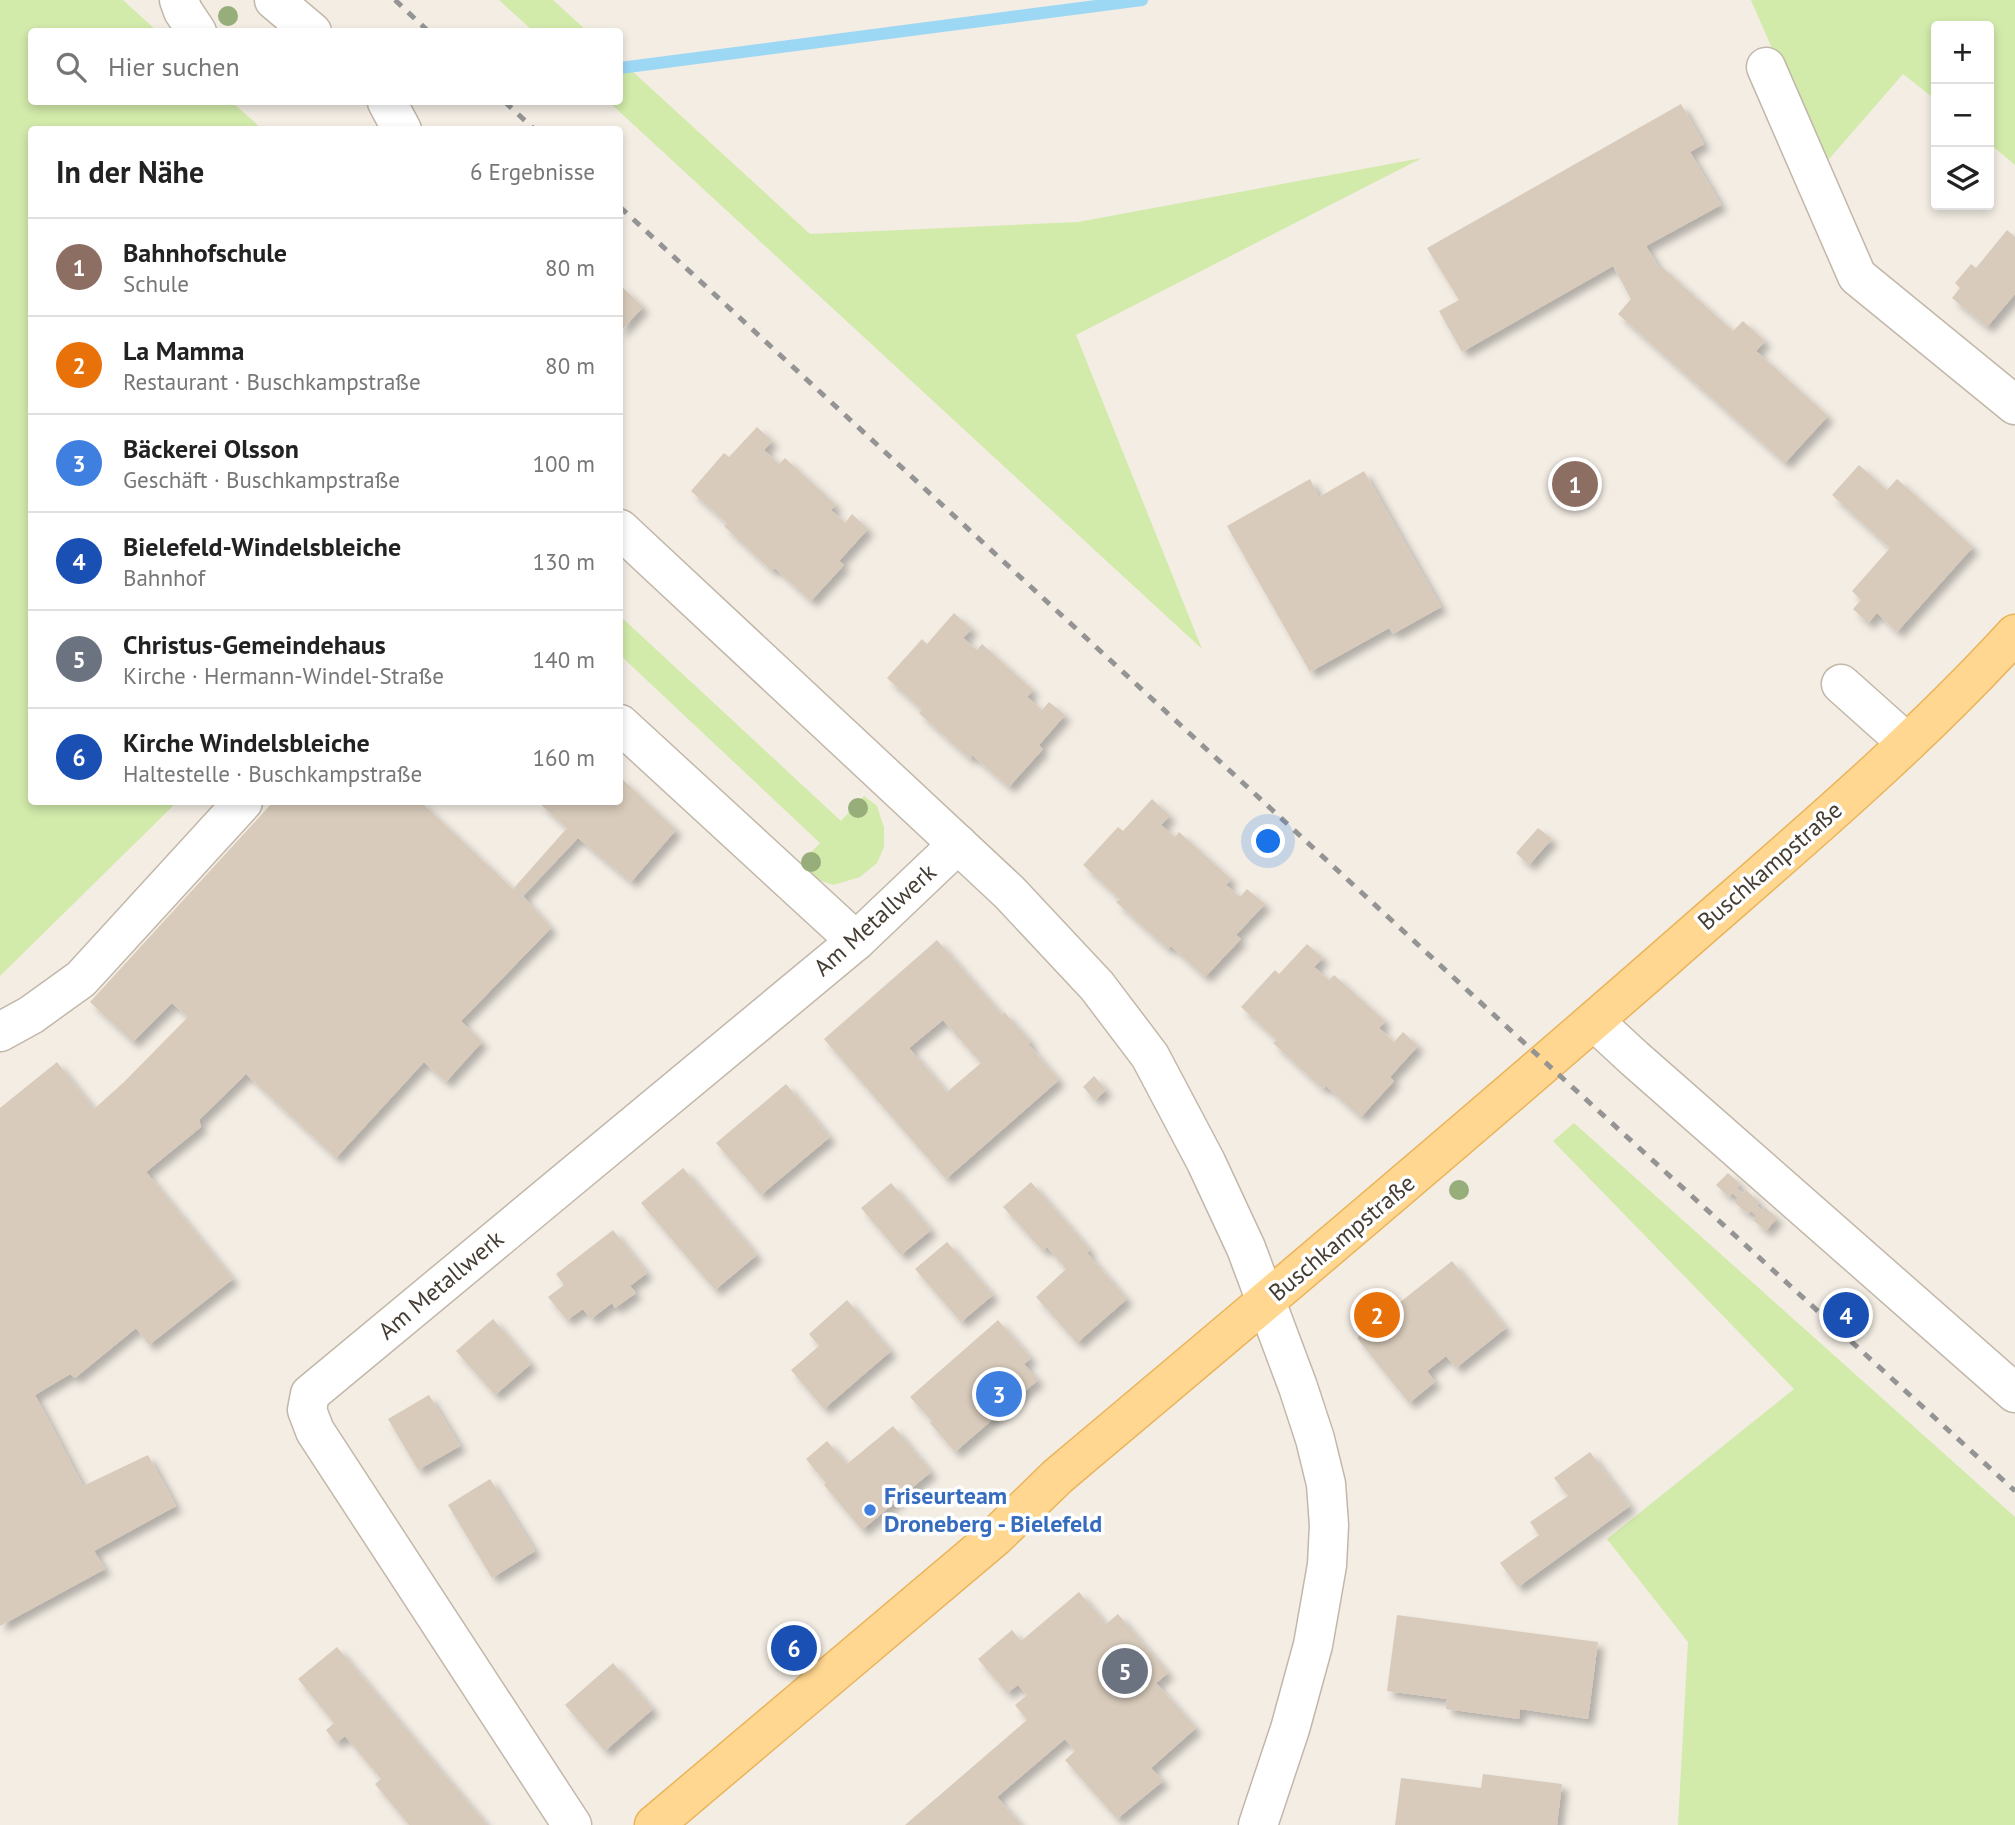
<!DOCTYPE html>
<html lang="de">
<meta charset="utf-8">
<style>
body{margin:0;font-family:"PT Sans",sans-serif;background:#f6f6f6;color:#222}
.controls{position:absolute;right:21px;top:21px;display:grid;overflow:hidden;border-radius:7px;box-shadow:0 4px 10px #0003}
.controls button{width:63px;height:63px;display:grid;place-items:center;padding:0;border:0;border-bottom:2px solid #e0e0e0;background:#fff;color:#222;font:35px sans-serif}
.you{position:absolute;left:1269px;top:842px;width:24px;height:24px;margin:-18px;border:5px solid #fff;border-radius:50%;background:#1a73e8;box-shadow:0 0 0 10px #1a73e833}
.badge{display:grid;place-items:center;width:46px;height:46px;border-radius:50%;background:#111827;color:#fff;font-size:23px;font-weight:700}
.pin{position:absolute;translate:-50% -50%;border:4px solid #fff;box-shadow:0 2px 7px #0006}
.list{margin:0;padding:0;list-style:none}
h2{display:flex;justify-content:space-between;align-items:center;height:91px;margin:0;padding:0 28px;font-size:30px}
h2 small{font-size:23px;font-weight:400;color:#767676}
.list li{display:grid;grid-template-columns:46px 1fr auto;gap:21px;align-items:center;box-sizing:border-box;height:98px;padding:0 28px;border-top:2px solid #e0e0e0}
.list b{display:block;font-size:26px;white-space:nowrap}
.list p{margin:0;font-size:23px;white-space:nowrap;color:#767676}
.list em{font-size:23px;font-style:normal;color:#767676}
.icon{flex:none;width:38px;height:38px;fill:none;stroke:currentColor;stroke-width:2;stroke-linecap:round;stroke-linejoin:round}
.map{position:relative;flex:none;width:2015px;height:1825px;overflow:hidden}
.search{position:absolute;background:#fff;box-shadow:0 4px 10px #0003;left:28px;top:28px;width:595px;height:77px;display:flex;align-items:center;gap:18px;box-sizing:border-box;padding:0 24px;border-radius:7px;color:#767676;font-size:26px}
.panel{position:absolute;background:#fff;box-shadow:0 4px 10px #0003;left:28px;top:126px;width:595px;height:679px;border-radius:7px}
.map>svg:first-child{display:block}
</style>
<div class="map">
<svg width="2015" height="1825" viewBox="0 0 2015 1825">
<defs>
<filter id="shadow"><feDropShadow dx="6" dy="6" stdDeviation="3.5" flood-color="#0004"/></filter>
</defs>
<rect width="100%" height="100%" fill="#f3ede4"/>
<g fill="#d2eaaa">
<path d="M0,0H123L157,31L32,32V102H232L262,129L32,130V802H177L0,976Z"/>
<path d="M499,0H553L587,31H533Z"/>
<path d="M1751,0H2015V165L1989,143V26H1936V100L1903,74L1823,166Z"/>
<path d="M620,60L810,234L1078,222L1422,158L1076,335L1202,649L609,102H620Z"/>
<path d="M620,616L841,821L864,796L877,806L884,828V847L877,863L860,877L833,885L816,879L798,866L820,843L620,655Z"/>
<path d="M1574,1123L2015,1517V1825H1678L1688,1642L1607,1539L1794,1389L1553,1141Z"/>
</g>
<g fill="none" stroke-linecap="round" stroke-linejoin="round">
<path stroke="#9cd7f4" stroke-width="12" d="M620,68L1142,0"/>
</g>
<g fill="#d8cbbb" fill-rule="evenodd" filter="url(#shadow)">
<path d="M1681,104L1704,144L1690,152L1721,205L1646,246L1659,268L1661,266L1733,331L1743,321L1765,341L1756,351L1828,416L1785,463L1618,314L1631,299L1613,266L1462,352L1439,311L1459,300L1427,248Z"/>
<path d="M2007,230L2015,237V294L1987,327L1952,298L1960,288L1955,283L1971,264L1976,268Z"/>
<path d="M620,285L643,307L620,332Z"/>
<path d="M757,427L772,441L764,450L779,464L785,458L836,505L831,510L845,523L852,514L868,529L839,561L844,565L811,601L775,568L772,571L724,526L727,523L691,491L724,453L729,457Z"/>
<path d="M1859,465L1887,490L1897,479L1973,547L1897,632L1877,613L1868,623L1853,609L1861,600L1852,591L1890,548L1832,495Z"/>
<path d="M1364,471L1441,607L1393,634L1389,628L1310,672L1227,526L1310,479L1319,497Z"/>
<path d="M954,613L972,629L963,638L977,650L982,644L1033,690L1027,697L1042,710L1049,702L1065,715L1039,745L1043,749L1009,787L972,755L970,759L919,713L922,710L887,678L922,639L927,644Z"/>
<path d="M620,777L676,830L631,882L578,838L523,896L551,928L461,1021L482,1042L446,1082L424,1062L336,1158L246,1074L199,1120L201,1127L146,1172L233,1279L149,1345L136,1328L75,1378L70,1374L35,1395L83,1486L148,1455L176,1506L94,1551L105,1569L0,1626V1108L57,1062L94,1109L124,1082L188,1017L172,1003L133,1042L90,1002L273,802H421L513,889L567,828L538,802H620Z"/>
<path d="M1152,799L1170,816L1161,825L1175,837L1179,832L1231,879L1226,885L1240,897L1247,889L1265,904L1236,935L1241,939L1205,977L1171,946L1168,949L1116,902L1120,899L1083,865L1118,827L1123,831Z"/>
<path d="M1538,828L1552,839L1529,865L1516,853Z"/>
<path d="M937,940L1002,1015L1004,1012L1031,1042L1028,1044L1059,1080L946,1179L824,1039ZM943,1020L981,1063L947,1092L909,1048Z"/>
<path d="M1307,944L1323,958L1314,967L1329,980L1334,975L1385,1021L1379,1028L1394,1042L1403,1032L1418,1046L1390,1077L1394,1081L1361,1117L1326,1086L1323,1089L1273,1043L1277,1040L1241,1007L1275,970L1279,974Z"/>
<path d="M1094,1076L1106,1090L1095,1100L1083,1087Z"/>
<path d="M786,1084L830,1137L761,1195L716,1143Z"/>
<path d="M683,1168L757,1255L715,1290L641,1203Z"/>
<path d="M1728,1173L1740,1184L1737,1188L1743,1193L1746,1190L1759,1202L1757,1205L1762,1210L1765,1207L1777,1218L1766,1231L1753,1220L1757,1216L1751,1211L1748,1214L1734,1202L1738,1198L1732,1193L1729,1197L1716,1185Z"/>
<path d="M1031,1182L1090,1250L1087,1253L1127,1299L1077,1343L1036,1297L1066,1269L1047,1247L1043,1251L1003,1207Z"/>
<path d="M891,1183L931,1230L901,1255L861,1208Z"/>
<path d="M613,1230L647,1273L630,1286L636,1293L615,1308L612,1303L591,1319L583,1309L567,1320L548,1297L564,1285L556,1274Z"/>
<path d="M947,1242L993,1295L961,1322L915,1269Z"/>
<path d="M1452,1261L1506,1328L1456,1368L1446,1356L1427,1371L1435,1382L1409,1403L1357,1338L1366,1330L1359,1322L1387,1299L1394,1307Z"/>
<path d="M847,1300L891,1351L824,1409L791,1370L819,1346L809,1334Z"/>
<path d="M493,1319L531,1364L495,1395L456,1351Z"/>
<path d="M998,1320L1031,1358L1024,1364L1038,1380L955,1452L930,1423L932,1421L910,1397Z"/>
<path d="M429,1395L460,1446L418,1470L388,1419Z"/>
<path d="M893,1426L931,1472L862,1530L824,1485L826,1483L806,1459L827,1441L847,1464Z"/>
<path d="M1590,1452L1630,1506L1518,1587L1500,1563L1539,1535L1530,1522L1568,1496L1554,1478Z"/>
<path d="M490,1479L535,1551L492,1578L448,1505Z"/>
<path d="M1079,1592L1106,1624L1118,1614L1168,1673L1156,1683L1196,1728L1151,1768L1163,1781L1117,1819L1065,1760L1075,1751L1065,1739L997,1797L1021,1825H905L1027,1720L1015,1705L1027,1695L1018,1685L1007,1693L978,1659L1012,1630L1021,1641Z"/>
<path d="M1397,1615L1598,1642L1588,1719L1520,1709L1519,1719L1446,1709L1447,1699L1387,1691Z"/>
<path d="M337,1647L420,1746L487,1825H409L375,1784L381,1779L345,1736L336,1743L326,1730L334,1723L298,1679Z"/>
<path d="M613,1663L653,1709L605,1751L565,1705Z"/>
<path d="M1483,1774L1562,1784L1557,1825H1395L1401,1778L1481,1788Z"/>
</g>
<g fill="none" stroke-linecap="round" stroke-linejoin="round">
<g stroke="#c2b7a9" stroke-width="41">
<g id="minor">
<path d="M179,0L183,11L197,32"/>
<path d="M274,0L312,32"/>
<path d="M1766,67L1857,276L2015,405"/>
<path d="M387,102L402,130"/>
<path d="M620,529L1009,892L1097,986L1150,1056L1206,1162L1246,1248L1298,1387L1315,1439L1326,1484L1329,1525L1327,1565L1313,1645L1290,1729L1258,1825"/>
<path d="M1841,684L1907,743"/>
<path d="M620,724L856,941"/>
<path d="M1594,1021L1634,1058L2015,1393"/>
<path d="M0,1032L31,1015L81,979L243,802"/>
<path d="M572,1825L315,1431L307,1410L310,1394L856,941L958,844"/>
</g>
</g>
<g stroke="#eab45b" stroke-width="41">
<path id="major" d="M654,1825L995,1537L1058,1476C1263,1304 1467,1132 1668,956C1786,852 1908,751 2015,634"/>
</g>
<use href="#minor" stroke="#fff" stroke-width="38"/>
<use href="#major" stroke="#ffd790" stroke-width="38"/>
<g stroke="#949494" stroke-width="5" stroke-dasharray="9 9" stroke-linecap="butt">
<path d="M395,0L429,32"/>
<path d="M505,102L535,130"/>
<path d="M620,207L1546,1063L2015,1491"/>
</g>
</g>
<g fill="#97ad7a">
<circle cx="228" cy="16" r="10"/>
<circle cx="858" cy="808" r="10"/>
<circle cx="811" cy="862" r="10"/>
<circle cx="1459" cy="1190" r="10"/>
</g>
<circle fill="#3f7fe0" stroke="#fff" stroke-width="2.5" cx="870" cy="1510" r="7"/>
<g text-anchor="middle" stroke-width="7" stroke-linejoin="round" paint-order="stroke">
<g font-size="24" fill="#453d33" stroke="#fff">
<text transform="translate(1770 866) rotate(-41)" y="8">Buschkampstraße</text>
<text transform="translate(875 920) rotate(-42)" y="8">Am Metallwerk</text>
<text transform="translate(1342 1238) rotate(-40)" y="8">Buschkampstraße</text>
<text transform="translate(441 1285) rotate(-40)" y="8">Am Metallwerk</text>
</g>
<g font-size="24" font-weight="bold" fill="#366cbe" stroke="#fff" text-anchor="start">
<text x="884" y="1504">Friseurteam<tspan x="884" dy="28">Droneberg - Bielefeld</tspan></text>
</g>
</g>
</svg>
<div class="controls">
<button>+</button>
<button>−</button>
<button><svg class="icon" aria-label="layers" viewBox="0 0 24 24"><path d="M12 4l9 5-9 5-9-5zM3 14l9 5 9-5"/></svg></button>
</div>
<div class="you"></div>
<div class="pin badge" style="left:1575px;top:484px;background:#8d6e63">1</div>
<div class="pin badge" style="left:1377px;top:1315px;background:#e8710a">2</div>
<div class="pin badge" style="left:999px;top:1394px;background:#3f7fe0">3</div>
<div class="pin badge" style="left:1846px;top:1315px;background:#1a4fb4">4</div>
<div class="pin badge" style="left:1125px;top:1671px;background:#6b7280">5</div>
<div class="pin badge" style="left:794px;top:1648px;background:#1a4fb4">6</div>
<div class="search"><svg class="icon" aria-label="search" viewBox="0 0 24 24"><circle cx="10" cy="10" r="6"/><path d="M15 15l6 6"/></svg>Hier suchen</div>
<section class="panel">
<h2>In der Nähe<small>6 Ergebnisse</small></h2>
<ul class="list">
<li><span class="badge" style="background:#8d6e63">1</span><div><b>Bahnhofschule</b><p>Schule</p></div><em>80 m</em></li>
<li><span class="badge" style="background:#e8710a">2</span><div><b>La Mamma</b><p>Restaurant · Buschkampstraße</p></div><em>80 m</em></li>
<li><span class="badge" style="background:#3f7fe0">3</span><div><b>Bäckerei Olsson</b><p>Geschäft · Buschkampstraße</p></div><em>100 m</em></li>
<li><span class="badge" style="background:#1a4fb4">4</span><div><b>Bielefeld-Windelsbleiche</b><p>Bahnhof</p></div><em>130 m</em></li>
<li><span class="badge" style="background:#6b7280">5</span><div><b>Christus-Gemeindehaus</b><p>Kirche · Hermann-Windel-Straße</p></div><em>140 m</em></li>
<li><span class="badge" style="background:#1a4fb4">6</span><div><b>Kirche Windelsbleiche</b><p>Haltestelle · Buschkampstraße</p></div><em>160 m</em></li>
</ul>
</section>
</div>
